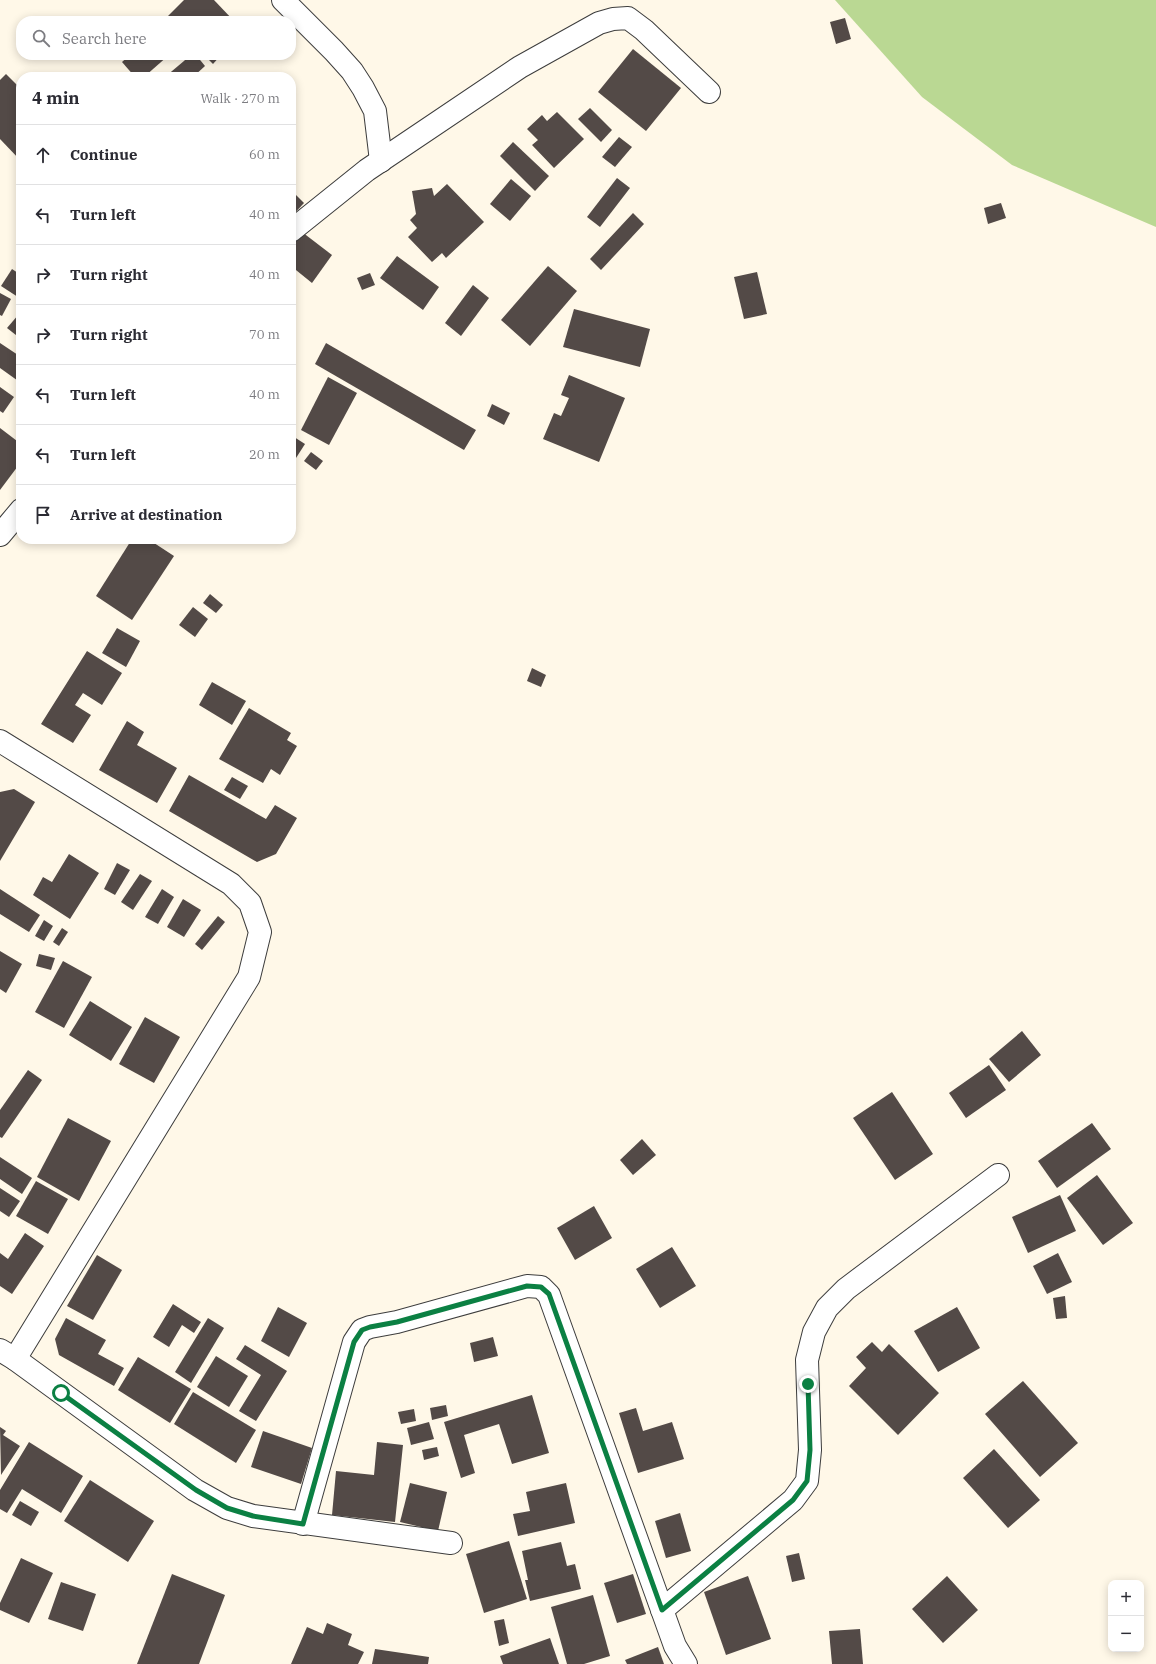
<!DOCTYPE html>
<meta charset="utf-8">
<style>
body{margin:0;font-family:"IBM Plex Serif",serif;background:#f7f7f7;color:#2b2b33}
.controls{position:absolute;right:12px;bottom:12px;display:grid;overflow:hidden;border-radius:8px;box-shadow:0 2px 10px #0003}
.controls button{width:36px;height:36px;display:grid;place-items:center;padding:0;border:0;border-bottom:1px solid #e1e1e2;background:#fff;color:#2b2b33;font:20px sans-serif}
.stop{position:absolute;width:12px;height:12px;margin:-9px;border:3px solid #0b8043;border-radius:50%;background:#fff}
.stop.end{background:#0b8043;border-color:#fff;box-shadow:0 1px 4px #0008}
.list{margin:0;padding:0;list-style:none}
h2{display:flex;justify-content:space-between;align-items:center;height:52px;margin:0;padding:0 16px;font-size:17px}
h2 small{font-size:13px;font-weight:400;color:#7c7c81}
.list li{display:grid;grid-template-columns:26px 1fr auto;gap:12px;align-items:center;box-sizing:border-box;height:60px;padding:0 16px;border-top:1px solid #e1e1e2}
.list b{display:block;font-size:15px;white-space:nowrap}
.list em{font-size:13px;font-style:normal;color:#7c7c81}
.icon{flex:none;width:22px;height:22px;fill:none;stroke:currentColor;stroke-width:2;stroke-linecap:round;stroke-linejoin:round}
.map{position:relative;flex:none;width:1156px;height:1664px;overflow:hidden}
.search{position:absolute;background:#fff;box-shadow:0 2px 10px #0003;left:16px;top:16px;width:280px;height:44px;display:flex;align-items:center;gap:10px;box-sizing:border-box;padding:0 14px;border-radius:16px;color:#7c7c81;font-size:15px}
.panel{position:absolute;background:#fff;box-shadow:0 2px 10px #0003;left:16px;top:72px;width:280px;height:472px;border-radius:16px}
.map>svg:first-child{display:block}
</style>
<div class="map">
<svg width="1156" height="1664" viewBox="0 0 1156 1664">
<rect width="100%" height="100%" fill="#fff8e8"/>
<path fill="#bad893" d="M835,0H1156V227L1012,165L922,97Z"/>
<g fill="#534a47">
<path d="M184,0H214L234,21H171L167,17Z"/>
<path d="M845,18L851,39L836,44L830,22Z"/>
<path d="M633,49L681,88L646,131L598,92Z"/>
<path d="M130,55H169L144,77H135L122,62Z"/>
<path d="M191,55H196L205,66L193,77H165Z"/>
<path d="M204,55H221L213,64Z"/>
<path d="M6,74L21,89V161L0,139V80Z"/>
<path d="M590,108L612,130L601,142L578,119Z"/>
<path d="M557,112L584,139L554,168L532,145L538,140L527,129L542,115L547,121Z"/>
<path d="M619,137L632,147L615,167L602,157Z"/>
<path d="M513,142L549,176L535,191L500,156Z"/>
<path d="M617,178L630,188L600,227L587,217Z"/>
<path d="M511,179L531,196L510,221L490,204Z"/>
<path d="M447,184L484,222L446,258L442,253L432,262L408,237L417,228L410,220L416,214L412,191L432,188L434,196Z"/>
<path d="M291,190L304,203L291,217Z"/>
<path d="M1001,203L1006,218L988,224L984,208Z"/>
<path d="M633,213L644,224L601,270L590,259Z"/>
<path d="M302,232L332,255L312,283L291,266V247Z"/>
<path d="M397,256L439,287L423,310L380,278Z"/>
<path d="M548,266L577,291L530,346L501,320Z"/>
<path d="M12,269L21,275V299L1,286Z"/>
<path d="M757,272L767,314L744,319L734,277Z"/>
<path d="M370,273L375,285L362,290L357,278Z"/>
<path d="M473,285L489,298L461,336L445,323Z"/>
<path d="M0,293L11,299L2,316L0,315Z"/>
<path d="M574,309L650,329L640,367L563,347Z"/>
<path d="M19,314L21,316V339L7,328Z"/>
<path d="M0,343L21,357V383L0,368Z"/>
<path d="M326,343L476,430L464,450L315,364Z"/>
<path d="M569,375L625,398L599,462L543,439L554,413L561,416L569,398L561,395Z"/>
<path d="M328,377L357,393L329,445L301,430Z"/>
<path d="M0,387L14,397L3,413L0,411Z"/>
<path d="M492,404L510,413L504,425L487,416Z"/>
<path d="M0,428L21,444V462L0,490Z"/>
<path d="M291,435L305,444L296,458L291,455Z"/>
<path d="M311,452L323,461L316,470L304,461Z"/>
<path d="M132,539H148L174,556L132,620L96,596Z"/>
<path d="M210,594L223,605L216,613L203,603Z"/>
<path d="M193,607L208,619L195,637L179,625Z"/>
<path d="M117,628L140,641L126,667L102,653Z"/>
<path d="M87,651L122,673L102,705L83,693L75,705L91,715L73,743L41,724Z"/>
<path d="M532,668L546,675L541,687L527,681Z"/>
<path d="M212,682L246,701L232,725L199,705Z"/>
<path d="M249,708L291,733L287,740L297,746L280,775L271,769L263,783L219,759Z"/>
<path d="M127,721L144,732L137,745L177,768L157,803L99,770Z"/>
<path d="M189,775L266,819L275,805L297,818L276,854L257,862L169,811Z"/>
<path d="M232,777L248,786L240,799L224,790Z"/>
<path d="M14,789L35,802L0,861V792Z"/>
<path d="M69,854L99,873L70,919L33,895L43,877L52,882Z"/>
<path d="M117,863L130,870L115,895L104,889Z"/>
<path d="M140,874L152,881L133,910L121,902Z"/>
<path d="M0,889L40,915L29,932L0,914Z"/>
<path d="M162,889L174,897L158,924L145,917Z"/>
<path d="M183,899L201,910L184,937L167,927Z"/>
<path d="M218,916L225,922L202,950L195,944Z"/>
<path d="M44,920L53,926L44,941L35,936Z"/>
<path d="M62,928L68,932L59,946L53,942Z"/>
<path d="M0,951L22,964L6,993L0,989Z"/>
<path d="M39,954L55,958L51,970L36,966Z"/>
<path d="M63,961L92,977L64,1028L35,1012Z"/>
<path d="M90,1001L132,1027L111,1061L69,1035Z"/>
<path d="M145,1017L180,1037L154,1083L119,1064Z"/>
<path d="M1022,1031L1041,1055L1009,1082L989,1059Z"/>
<path d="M989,1065L1006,1090L966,1118L949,1093Z"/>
<path d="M28,1070L42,1080L2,1138L0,1137V1110Z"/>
<path d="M892,1092L933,1154L895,1180L853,1118Z"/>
<path d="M68,1118L111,1141L79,1201L37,1177Z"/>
<path d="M1092,1123L1111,1149L1057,1188L1038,1161Z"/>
<path d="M642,1139L656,1155L633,1175L620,1160Z"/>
<path d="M0,1157L32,1178L22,1194L0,1179Z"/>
<path d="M1097,1175L1133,1223L1103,1245L1067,1198Z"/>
<path d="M36,1181L68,1199L48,1234L16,1216Z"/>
<path d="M0,1188L20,1201L9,1217L0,1211Z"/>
<path d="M1060,1195L1076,1231L1028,1253L1012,1217Z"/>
<path d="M594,1206L612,1238L575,1260L557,1228Z"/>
<path d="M25,1233L44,1246L12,1294L0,1286V1253L8,1259Z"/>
<path d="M672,1247L696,1286L660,1308L636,1269Z"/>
<path d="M1058,1253L1072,1282L1047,1294L1033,1266Z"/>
<path d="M97,1255L122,1270L93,1320L67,1306Z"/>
<path d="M1065,1296L1067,1318L1056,1319L1053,1298Z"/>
<path d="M173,1304L201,1322L194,1333L182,1325L169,1347L153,1337Z"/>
<path d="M278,1307L307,1323L289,1357L261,1341Z"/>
<path d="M957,1307L980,1348L938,1372L914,1331Z"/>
<path d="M66,1318L106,1340L98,1354L124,1368L114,1386L59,1355L55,1339Z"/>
<path d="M208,1318L224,1328L191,1383L175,1372Z"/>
<path d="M493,1337L498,1356L474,1362L470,1343Z"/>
<path d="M872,1342L882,1352L889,1344L939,1393L898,1435L849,1386L866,1368L856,1357Z"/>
<path d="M245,1345L287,1371L256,1421L239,1411L261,1375L236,1359Z"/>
<path d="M216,1356L248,1376L229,1407L197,1387Z"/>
<path d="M138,1357L191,1389L170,1423L118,1390Z"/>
<path d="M1023,1381L1078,1443L1040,1477L985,1414Z"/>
<path d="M193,1392L256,1430L236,1463L174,1424Z"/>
<path d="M532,1395L549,1453L512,1464L499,1424L464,1435L475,1473L461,1478L444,1422Z"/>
<path d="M446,1405L448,1416L432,1420L430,1408Z"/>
<path d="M636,1408L643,1431L672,1422L684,1459L638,1473L619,1413Z"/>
<path d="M414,1409L416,1421L401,1424L398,1412Z"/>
<path d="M429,1422L434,1439L411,1445L407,1428Z"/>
<path d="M0,1427L6,1431L3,1435L20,1446L1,1475Z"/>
<path d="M263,1431L312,1448L301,1484L251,1467Z"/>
<path d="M29,1442L83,1476L61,1513L22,1489L7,1513L0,1509V1490Z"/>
<path d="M377,1442L403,1445L395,1522L332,1515L336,1471L374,1475Z"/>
<path d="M437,1447L439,1456L424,1460L422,1450Z"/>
<path d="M994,1449L1040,1500L1008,1528L963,1478Z"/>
<path d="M90,1480L154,1521L128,1562L64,1521Z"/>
<path d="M410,1483L447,1492L438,1531L400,1522Z"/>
<path d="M566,1483L575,1523L518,1536L513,1514L530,1511L526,1492Z"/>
<path d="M20,1501L39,1512L31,1526L12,1515Z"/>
<path d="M680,1513L691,1551L666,1558L655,1521Z"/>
<path d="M509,1541L527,1599L484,1613L466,1554Z"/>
<path d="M561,1542L567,1566L575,1564L581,1589L530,1601L525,1580H528L522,1551Z"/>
<path d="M799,1553L805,1579L792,1582L786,1556Z"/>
<path d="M21,1558L53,1573L29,1623L0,1610V1603Z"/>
<path d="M172,1574L225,1595L199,1664H137Z"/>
<path d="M633,1574L646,1614L617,1623L604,1583Z"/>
<path d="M748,1576L771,1639L726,1655L704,1592Z"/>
<path d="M947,1576L978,1610L943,1643L912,1609Z"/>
<path d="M61,1582L96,1594L83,1631L48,1619Z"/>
<path d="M593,1595L610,1656L584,1664H567L551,1607Z"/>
<path d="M504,1619L509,1643L499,1646L494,1621Z"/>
<path d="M327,1623L352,1634L348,1645L364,1652L358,1664H291L307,1627L323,1634Z"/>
<path d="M860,1629L863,1664H832L829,1631Z"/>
<path d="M550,1638L559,1664H503L500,1656Z"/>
<path d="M658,1647L664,1664H627L625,1660Z"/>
<path d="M375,1649L429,1657L428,1664H372Z"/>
</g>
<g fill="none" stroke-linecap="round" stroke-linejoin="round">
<g stroke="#3d3d3d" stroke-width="24">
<g id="minor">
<path d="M283,0L334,51L352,71L363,88L375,111L381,161"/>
<path d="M291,231L367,170L520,67L599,23L613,19L628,18L644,30L709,92"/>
<path d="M0,535L21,510"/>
<path d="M0,741L231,884L250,903L260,932L249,977L15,1359"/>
<path d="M0,1350L15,1359L195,1490L227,1508L253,1516L451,1543"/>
<path d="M303,1524L354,1342L362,1330L370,1327L397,1322L527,1286L541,1287L549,1295L675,1646L686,1664"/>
<path d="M662,1610L793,1500L807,1481L810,1450L807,1360L814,1332L827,1308L846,1289L998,1175"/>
</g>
</g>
<use href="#minor" stroke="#fff" stroke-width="22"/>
</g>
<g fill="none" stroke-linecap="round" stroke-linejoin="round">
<path stroke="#0b8043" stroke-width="5" d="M61,1393L196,1490L227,1508L253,1516L303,1524L354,1342L362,1330L370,1327L397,1322L527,1286L541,1287L549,1294L662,1610L793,1500L807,1481L810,1450L808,1384"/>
</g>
</svg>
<div class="controls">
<button>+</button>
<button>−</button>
</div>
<div class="stop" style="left:61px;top:1393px"></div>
<div class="stop end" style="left:808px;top:1384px"></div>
<div class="search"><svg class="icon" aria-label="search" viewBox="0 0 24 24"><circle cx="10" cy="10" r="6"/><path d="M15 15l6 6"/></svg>Search here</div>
<section class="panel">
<h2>4 min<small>Walk · 270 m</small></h2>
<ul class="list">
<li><svg class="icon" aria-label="ahead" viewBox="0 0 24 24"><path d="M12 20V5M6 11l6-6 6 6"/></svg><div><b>Continue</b></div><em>60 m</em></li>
<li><svg class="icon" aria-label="left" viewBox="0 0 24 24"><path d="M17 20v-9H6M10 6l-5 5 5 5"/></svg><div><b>Turn left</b></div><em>40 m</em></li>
<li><svg class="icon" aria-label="right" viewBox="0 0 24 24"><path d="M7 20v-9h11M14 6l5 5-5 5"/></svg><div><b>Turn right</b></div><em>40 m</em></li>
<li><svg class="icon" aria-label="right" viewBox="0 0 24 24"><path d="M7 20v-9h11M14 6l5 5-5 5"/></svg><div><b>Turn right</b></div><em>70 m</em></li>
<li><svg class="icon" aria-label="left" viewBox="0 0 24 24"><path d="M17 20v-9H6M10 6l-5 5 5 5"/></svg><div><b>Turn left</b></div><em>40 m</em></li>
<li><svg class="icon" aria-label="left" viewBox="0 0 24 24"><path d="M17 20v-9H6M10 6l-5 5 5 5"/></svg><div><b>Turn left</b></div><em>20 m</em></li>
<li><svg class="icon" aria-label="arrive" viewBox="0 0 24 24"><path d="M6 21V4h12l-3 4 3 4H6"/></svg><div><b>Arrive at destination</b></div></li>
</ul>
</section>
</div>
